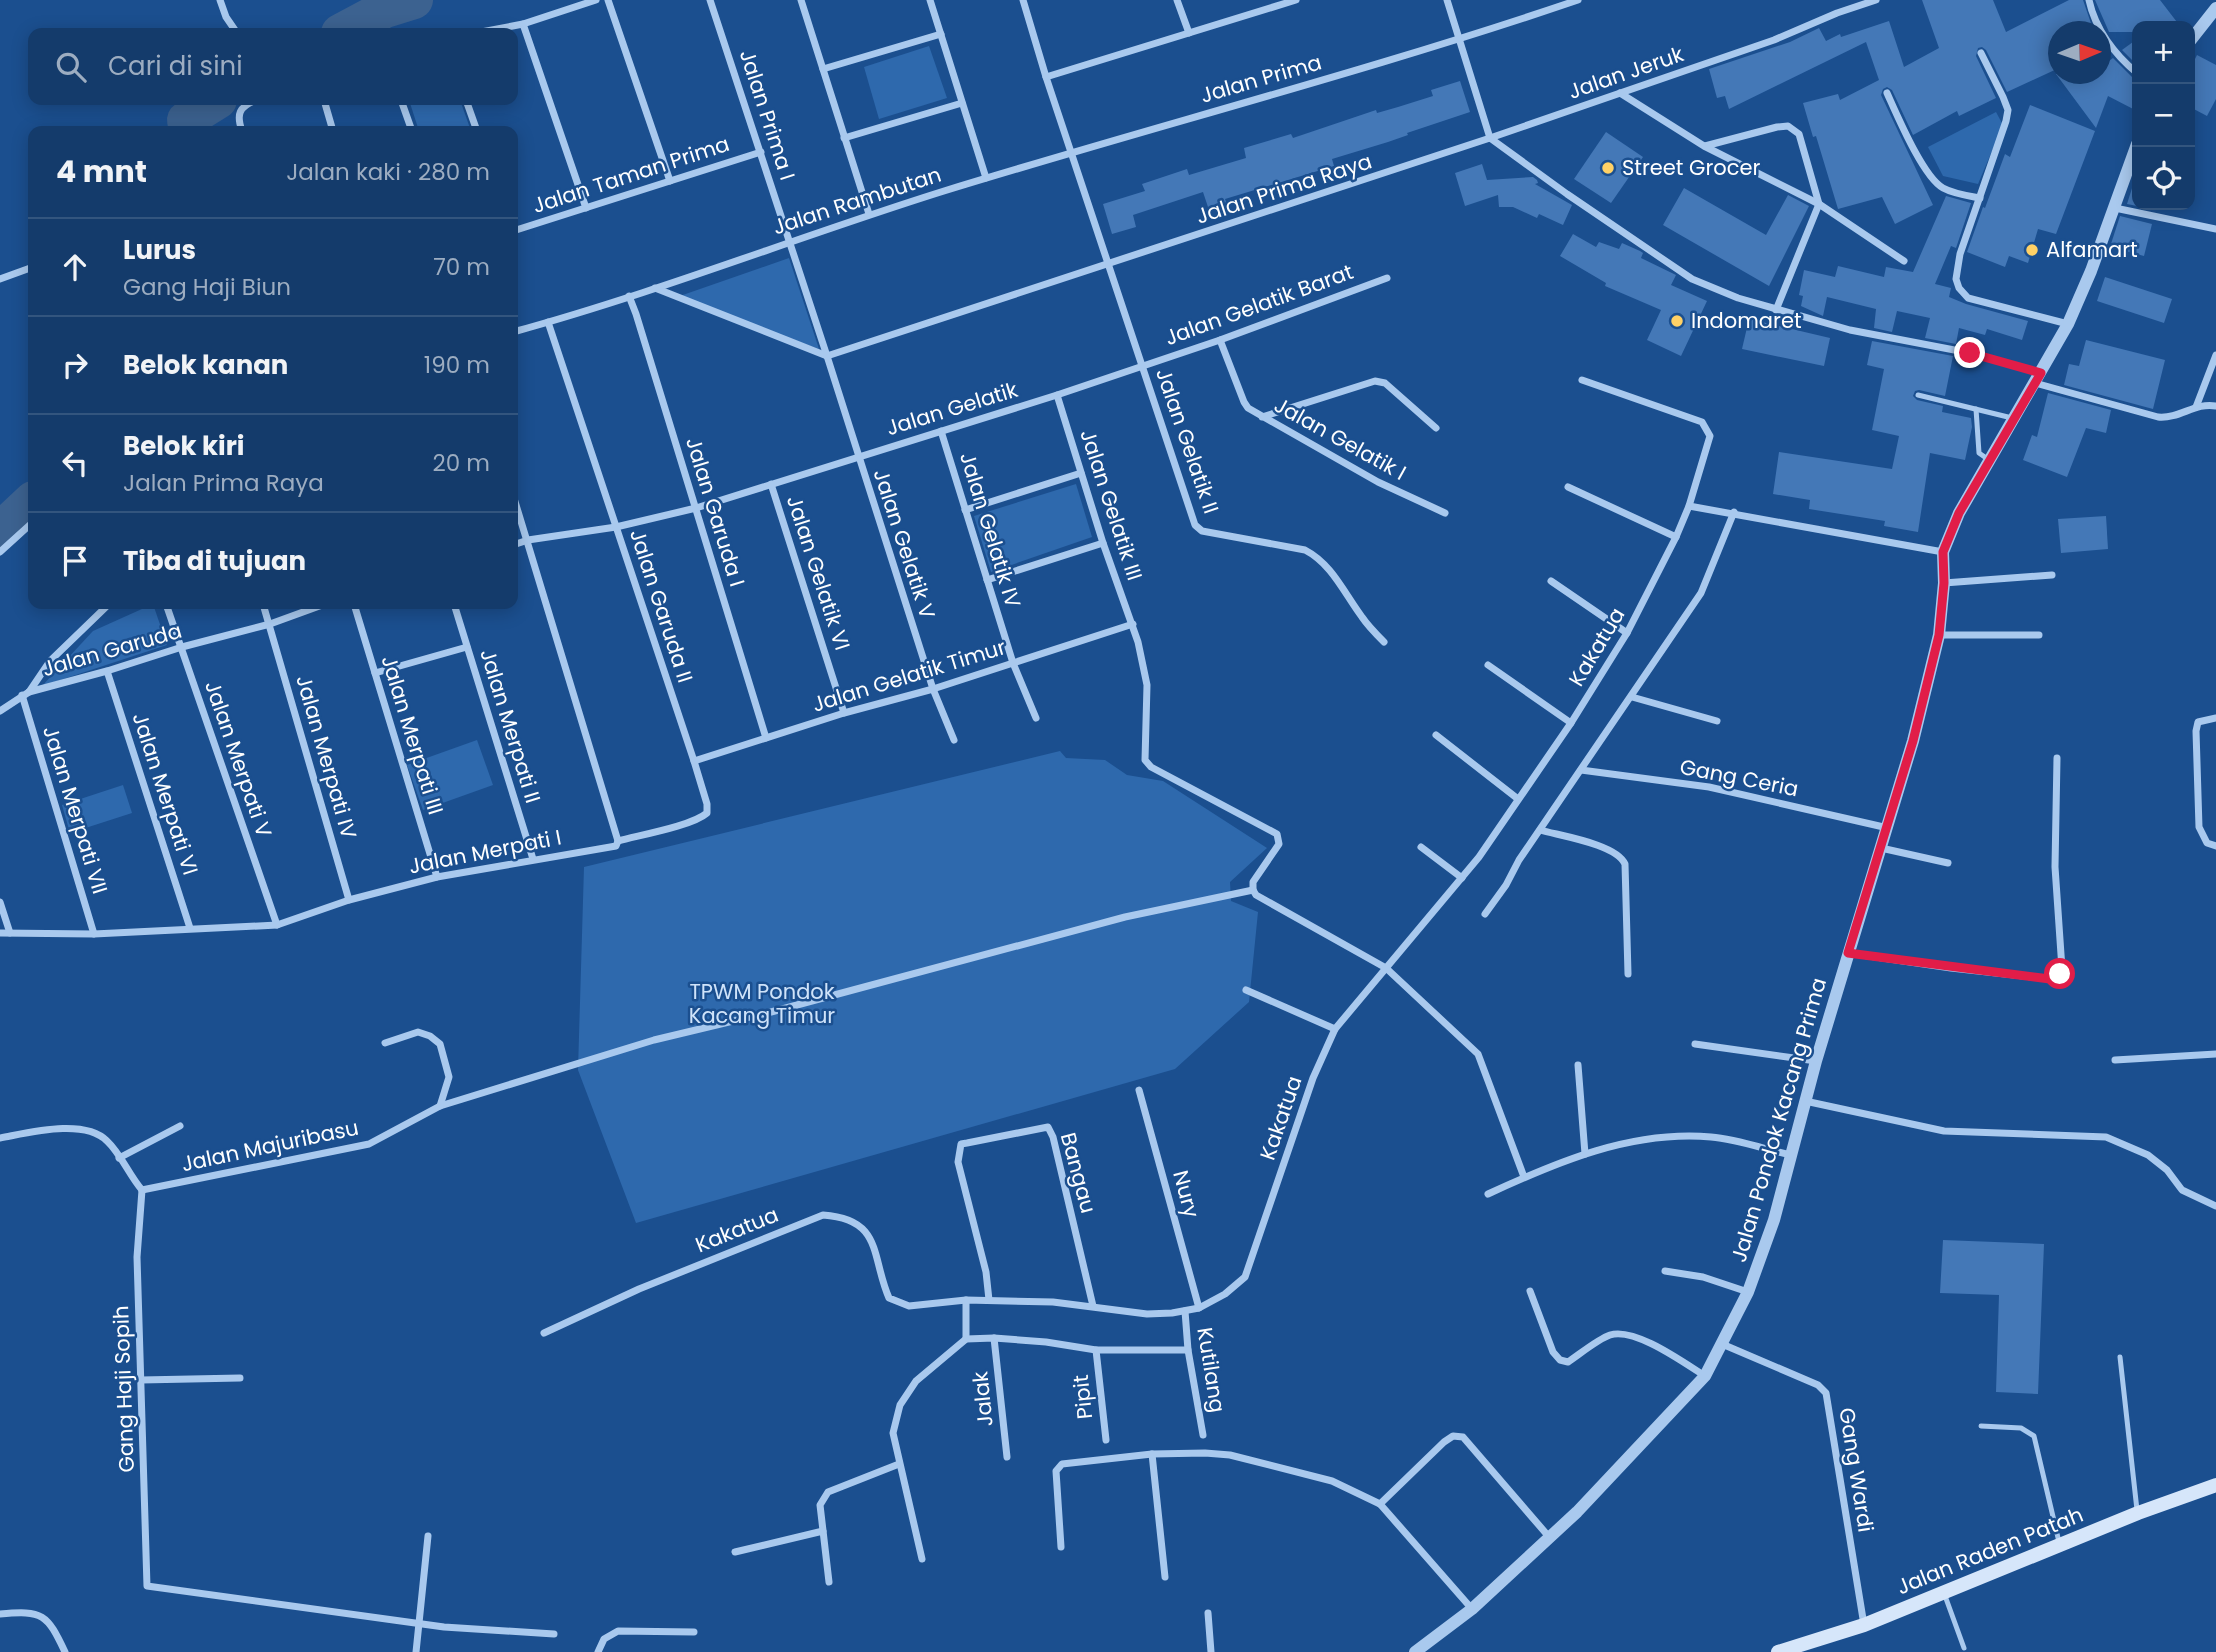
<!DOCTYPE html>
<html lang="id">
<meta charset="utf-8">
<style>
body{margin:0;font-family:Poppins,sans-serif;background:#1d4271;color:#f1f3f6}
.controls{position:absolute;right:21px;top:21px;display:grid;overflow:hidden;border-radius:14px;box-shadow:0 4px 18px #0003}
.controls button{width:63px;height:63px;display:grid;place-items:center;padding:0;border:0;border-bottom:2px solid #33557e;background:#143b6b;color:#f1f3f6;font:35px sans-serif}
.compass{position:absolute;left:2048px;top:21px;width:63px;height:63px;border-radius:50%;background:#143b6b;box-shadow:0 4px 18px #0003;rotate:88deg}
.stop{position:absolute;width:21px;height:21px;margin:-16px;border:5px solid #e11d48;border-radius:50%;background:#fff}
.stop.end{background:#e11d48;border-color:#fff;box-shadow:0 2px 7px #0008}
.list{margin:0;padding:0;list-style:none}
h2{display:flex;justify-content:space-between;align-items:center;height:91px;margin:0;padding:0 28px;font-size:30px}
h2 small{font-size:23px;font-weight:400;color:#9dadc1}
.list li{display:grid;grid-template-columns:46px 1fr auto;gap:21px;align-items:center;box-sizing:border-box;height:98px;padding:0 28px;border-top:2px solid #33557e}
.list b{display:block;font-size:26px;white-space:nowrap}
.list p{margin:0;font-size:23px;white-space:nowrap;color:#9dadc1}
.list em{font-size:23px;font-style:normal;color:#9dadc1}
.icon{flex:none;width:38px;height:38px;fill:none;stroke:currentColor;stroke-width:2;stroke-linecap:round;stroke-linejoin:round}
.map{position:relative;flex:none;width:2216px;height:1652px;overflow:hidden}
.search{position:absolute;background:#143b6b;box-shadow:0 4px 18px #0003;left:28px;top:28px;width:490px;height:77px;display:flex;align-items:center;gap:18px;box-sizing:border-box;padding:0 24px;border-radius:14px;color:#9dadc1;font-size:26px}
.panel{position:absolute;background:#143b6b;box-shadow:0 4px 18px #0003;left:28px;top:126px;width:490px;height:483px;border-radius:14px}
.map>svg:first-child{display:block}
</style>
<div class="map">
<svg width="2216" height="1652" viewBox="0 0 2216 1652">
<rect width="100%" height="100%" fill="#1b4f8f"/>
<g fill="#2e69ad">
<path d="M929,46L947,98L879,119L864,67Z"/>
<path d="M409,100H460L471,131H419Z"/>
<path d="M1996,112L2003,125L1978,184L1943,176L1928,147Z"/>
<path d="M789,258L819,349L677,297Z"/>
<path d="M1076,484L1092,537L991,572L974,516Z"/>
<path d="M153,604L167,645L42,686L93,631Z"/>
<path d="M477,740L493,785L423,810L407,765Z"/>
<path d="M1060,751L1066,758L1105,760L1127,775L1163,781L1267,848L1230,882L1231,901L1258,912L1249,1002L1175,1069L636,1223L578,1070L584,867Z"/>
<path d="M123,785L132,813L70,833L62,805Z"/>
</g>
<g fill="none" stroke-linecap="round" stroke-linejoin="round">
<g stroke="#3c6290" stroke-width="38">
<path d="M340,33L385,9L414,0"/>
<path d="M188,131L186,120L218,100"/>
<path d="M0,531L33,500"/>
</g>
</g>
<g fill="#4478b7">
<path d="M1922,0H1993L2006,32L2069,0H2083L2094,32H2059V68L2007,92L1986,50L1982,47L1978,48L1976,56L1996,98L1959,116L1957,111L1913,135L1892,90L1887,87L1883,89L1881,95L1933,205L1895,224L1882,197L1838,209L1816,136L1813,137L1803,103L1838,94L1840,100L1879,80L1866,42L1729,109L1725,96L1717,98L1709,69L1790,42L1819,28L1826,41L1840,34L1841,37L1889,21L1904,67L1939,48Z"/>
<path d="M2095,0H2160L2180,26H2137V32H2109Z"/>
<path d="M2137,39V65L2122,50Z"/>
<path d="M2197,55L2216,65V99L2207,116L2190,107V69Z"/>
<path d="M2113,58L2133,78L2137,79V111L2108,96L2096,128L2056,74H2101V67Z"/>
<path d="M1460,81L1470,112L1407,133L1408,135L1388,142L1332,159L1334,166L1225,199L1227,205L1209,210L1203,192L1133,215L1136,227L1112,234L1103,204L1145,191L1142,184L1187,169L1189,175L1246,158L1244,148L1291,134L1293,138L1376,110L1377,113L1398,107L1433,96L1431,90Z"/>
<path d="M2030,105L2095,131L2056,234L2038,229L2028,263L2009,256L2005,267L1967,252L1983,207L1985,208L2005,154L2010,157Z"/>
<path d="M1606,132L1643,157L1611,203L1574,179Z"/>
<path d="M1482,164L1487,180L1533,177L1537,180L1538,183L1535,184L1572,205L1563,225L1539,214L1537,218L1513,207H1499L1498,195L1465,206L1455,173Z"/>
<path d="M2133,185L2137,186V206L2127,204Z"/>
<path d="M1684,188L1766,235L1788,195L1809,206L1769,286L1663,225Z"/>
<path d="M1946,196L1971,203L1956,248L1951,246L1935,284L1951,288L1949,297L1966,304L2028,321L2022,340L1987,329L1985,335L1959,328L1956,344L1925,338L1930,318L1897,311L1892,332L1874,328L1876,309L1827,297L1823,316L1801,306L1803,296L1799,295L1804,270L1835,277L1838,266L1884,277L1886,267L1913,272Z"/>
<path d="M2120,216L2152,224L2144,256L2110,247Z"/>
<path d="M1573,234L1596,247L1599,242L1619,249L1622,243L1640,251L1643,253L1641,258L1676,275L1671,285L1707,301L1681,356L1647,340L1661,310L1605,286L1606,283L1560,256Z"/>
<path d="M2105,277L2172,299L2164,323L2097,301Z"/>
<path d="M1749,319L1830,338L1824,366L1742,349Z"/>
<path d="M2086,340L2165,360L2153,409L2064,385L2069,364L2079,366Z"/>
<path d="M1872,341L1953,356L1945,396L1919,390L1915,391L1913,396L1917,400L1943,406L1942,412L1971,418L1972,427L1965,460L1930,453L1918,532L1884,526L1885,521L1809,509L1810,500L1773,494L1779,452L1892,469L1899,436L1872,430L1884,369L1867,365Z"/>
<path d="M2048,393L2111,410L2106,433L2086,428L2067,477L2023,460L2032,435L2037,437Z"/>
<path d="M2106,516L2108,549L2061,553L2058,519Z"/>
<path d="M1943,1240L2044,1244L2038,1394L1996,1392L1999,1295L1940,1293Z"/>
</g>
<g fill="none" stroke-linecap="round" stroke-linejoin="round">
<g stroke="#a9c9ee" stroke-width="5">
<path d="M1918,395L2012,418"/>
<path d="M1976,409L1979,453L1989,460"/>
<path d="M2120,1357L2137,1510"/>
<path d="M1981,1426L2021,1428L2034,1436L2059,1542"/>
<path d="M1944,1593L1964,1648"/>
</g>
<g stroke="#a9c9ee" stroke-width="7">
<path d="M220,0L226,17L237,33"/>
<path d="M608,0L670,181"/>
<path d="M710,0L827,356L933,689L954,740"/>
<path d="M801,0L869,214"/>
<path d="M930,0L986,178"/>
<path d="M1023,0L1046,77L1195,525L1202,531L1305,550C1332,564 1344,593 1362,617C1368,626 1376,634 1384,642"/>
<path d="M1177,0L1189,33"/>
<path d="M1447,0L1490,138"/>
<path d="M2089,0C2095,29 2115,55 2137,73"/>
<path d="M523,24L586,208"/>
<path d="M476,33L523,24L596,0"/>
<path d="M1981,53L2003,97L2008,110L2006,121L1960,254L1956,279L1959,288L1968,298L2068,324"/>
<path d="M823,69L941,34"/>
<path d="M1046,77L1296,0"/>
<path d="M1620,93L1704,146L1819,204L1904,261"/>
<path d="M1887,93C1897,115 1923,177 1943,188C1954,194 1969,196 1980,198"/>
<path d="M324,100L333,131"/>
<path d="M401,100L412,131"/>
<path d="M466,100L477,131"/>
<path d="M242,131C236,114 239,107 256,100"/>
<path d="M844,138L962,103"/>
<path d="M1490,138L1567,194L1692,279L1738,298L1850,330L1970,353L2041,373"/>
<path d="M1705,146L1777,127L1788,126L1799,134L1819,204L1776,310"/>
<path d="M2115,208L2216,229"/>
<path d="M513,231L761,152"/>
<path d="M0,279L33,267"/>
<path d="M655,288L827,356L1490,138L1774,40L1837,13L1876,0"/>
<path d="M629,296L636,314L766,738"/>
<path d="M513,332C659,292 800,236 944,191C1155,126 1369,71 1578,0"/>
<path d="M1220,340L1244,402L1248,408L1378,482L1445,513"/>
<path d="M2035,383L2158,417C2180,419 2195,402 2216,406"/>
<path d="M1057,395L1103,543L1138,642L1147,685L1145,760L1151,767L1277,834L1279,844L1253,882V890"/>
<path d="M2196,407L2216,355"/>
<path d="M1262,417L1375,381L1385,383L1436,428"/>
<path d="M941,431L1013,663L1036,718"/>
<path d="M771,484L844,713"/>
<path d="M1568,487L1676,537"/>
<path d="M513,495L618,841"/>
<path d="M1689,506L1943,552"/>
<path d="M965,510L1081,473"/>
<path d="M513,545L528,540L616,527L696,508L1057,395L1220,340L1387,278"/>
<path d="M0,552L33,522"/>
<path d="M987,580L1103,543"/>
<path d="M1551,581L1627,633"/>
<path d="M1944,583L2052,575"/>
<path d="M166,604L277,925"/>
<path d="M263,604L349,900"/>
<path d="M354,604L437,877"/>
<path d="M454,604L533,859"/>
<path d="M1939,635H2039"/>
<path d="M1488,665L1571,723"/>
<path d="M107,671L190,928"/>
<path d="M375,673L467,647"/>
<path d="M29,692L107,671L182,647L270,624L325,604"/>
<path d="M22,695L94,934"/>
<path d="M1632,697L1717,721"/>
<path d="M0,711L29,692L50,661L109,604"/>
<path d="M2216,718L2198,722L2196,731L2199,827L2207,843L2216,846"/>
<path d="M1436,735L1518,799"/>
<path d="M694,761L844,713L933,689L1133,624"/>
<path d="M1581,770L1709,787L1888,828"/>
<path d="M1540,830C1561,836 1616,844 1625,864L1628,974"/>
<path d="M1421,847L1462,878"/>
<path d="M1881,848L1948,863"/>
<path d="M1253,890L1256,895L1386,968L1478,1054L1524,1177"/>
<path d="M0,902L10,933"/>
<path d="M1485,914L1506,885L1519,860L1701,593L1734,512"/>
<path d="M0,933L94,934L277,925L349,900L437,877L616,846L618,841C640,835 692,826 707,813V804L694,761L548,322"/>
<path d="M1848,953L1951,968L2050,979L2060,974L2062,969L2055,867L2057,758"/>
<path d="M1246,990L1335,1029"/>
<path d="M385,1043L418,1032L430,1036L440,1044L449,1077L440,1106"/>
<path d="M1695,1044L1816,1061"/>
<path d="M2115,1060L2216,1054"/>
<path d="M1578,1065L1585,1154"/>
<path d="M1139,1090L1199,1308"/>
<path d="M1805,1101L1944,1131L2106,1137L2148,1155L2167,1170L2182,1190L2216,1206"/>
<path d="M0,1138C28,1133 84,1118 107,1141C121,1154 129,1175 142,1190"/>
<path d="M119,1158L180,1126"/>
<path d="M142,1190L369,1144L440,1106L654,1040L771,1012L1125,917L1253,890"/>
<path d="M142,1190L137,1257L147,1586L444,1627L554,1634"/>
<path d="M1488,1194C1557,1162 1632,1130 1711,1137C1737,1139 1764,1149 1790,1155"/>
<path d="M1665,1271L1703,1277L1748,1292"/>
<path d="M1530,1291L1553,1352L1560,1360L1568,1362C1580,1354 1598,1339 1610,1335C1635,1327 1684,1363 1705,1376"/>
<path d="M989,1300L986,1272L958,1162L961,1144L967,1143L1048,1127L1053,1137L1093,1306"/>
<path d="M1185,1311L1188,1350L1203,1435"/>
<path d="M544,1333L639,1289L823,1215C883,1219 871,1257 889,1298L909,1306L966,1300L1053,1302L1147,1314L1172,1313L1199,1308L1225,1294L1245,1277L1313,1078L1335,1029L1479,857L1571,723L1627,633L1676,537L1689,506L1710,436L1702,422L1582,380"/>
<path d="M994,1338L1007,1457"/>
<path d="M966,1339V1300"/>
<path d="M1722,1344L1818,1385L1826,1393L1864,1625"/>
<path d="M1096,1350L1106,1440"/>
<path d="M141,1380L240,1378"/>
<path d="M1152,1454L1165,1577"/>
<path d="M1380,1504L1444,1442L1453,1436L1463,1437L1550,1538"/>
<path d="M1061,1547L1056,1471L1062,1464L1152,1454L1205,1453L1230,1455L1332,1481L1380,1504L1472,1609"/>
<path d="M735,1552L823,1531"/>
<path d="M922,1559L893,1433L900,1405L916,1381L966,1339L994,1338L1046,1342L1096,1350H1188"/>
<path d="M829,1582L820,1505L828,1492L899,1464"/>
<path d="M1208,1613L1211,1652"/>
<path d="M0,1614C43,1610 47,1614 65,1652"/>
<path d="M416,1652L428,1536"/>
<path d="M598,1652L604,1639L618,1631L694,1632"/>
</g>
<g stroke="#a9c9ee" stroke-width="12">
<path d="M2190,41L2216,8"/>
<path d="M1415,1652L1472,1609L1577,1512L1705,1376L1748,1292L1774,1220L1816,1061L1913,741L1939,635L1944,583L1943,552L1959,513L2068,324L2091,271L2137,144"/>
</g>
<path stroke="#d6e6fa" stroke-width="14" d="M1778,1652L1864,1625L2138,1513L2216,1485"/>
</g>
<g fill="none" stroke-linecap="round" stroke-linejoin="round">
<path stroke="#e11d48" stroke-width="9" d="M1970,353L2041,373L1959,513L1943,552L1944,583L1939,635L1913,741L1848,953L2050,979L2060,974"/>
</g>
<g fill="#ffd166" stroke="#1b4f8f" stroke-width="2.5">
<circle cx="1608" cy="168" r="7"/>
<circle cx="2032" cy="250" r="7"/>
<circle cx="1677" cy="321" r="7"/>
</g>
<g text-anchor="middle" stroke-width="5" stroke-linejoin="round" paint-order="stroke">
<g font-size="21" fill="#fff" stroke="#1b4f8f">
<text transform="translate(1626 73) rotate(-19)" y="7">Jalan Jeruk</text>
<text transform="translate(1261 79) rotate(-16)" y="7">Jalan Prima</text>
<text transform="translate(767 115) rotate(72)" y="7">Jalan Prima I</text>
<text transform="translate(631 175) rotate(-18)" y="7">Jalan Taman Prima</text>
<text transform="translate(1284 189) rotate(-18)" y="7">Jalan Prima Raya</text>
<text transform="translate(857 201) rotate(-18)" y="7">Jalan Rambutan</text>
<text transform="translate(1259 305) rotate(-20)" y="7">Jalan Gelatik Barat</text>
<text transform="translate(952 409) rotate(-17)" y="7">Jalan Gelatik</text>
<text transform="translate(1340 439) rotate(29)" y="7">Jalan Gelatik I</text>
<text transform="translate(1187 441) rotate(71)" y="7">Jalan Gelatik II</text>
<text transform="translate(1111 505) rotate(72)" y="7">Jalan Gelatik III</text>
<text transform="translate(715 512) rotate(73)" y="7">Jalan Garuda I</text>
<text transform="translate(990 530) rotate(73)" y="7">Jalan Gelatik IV</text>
<text transform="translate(904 544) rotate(72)" y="7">Jalan Gelatik V</text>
<text transform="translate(818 573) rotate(72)" y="7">Jalan Gelatik VI</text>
<text transform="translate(661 606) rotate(72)" y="7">Jalan Garuda II</text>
<text transform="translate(1597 647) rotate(-59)" y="7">Kakatua</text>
<text transform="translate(112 650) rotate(-16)" y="7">Jalan Garuda</text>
<text transform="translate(909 676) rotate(-17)" y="7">Jalan Gelatik Timur</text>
<text transform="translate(510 726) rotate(73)" y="7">Jalan Merpati II</text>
<text transform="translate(412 735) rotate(73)" y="7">Jalan Merpati III</text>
<text transform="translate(326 757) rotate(74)" y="7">Jalan Merpati IV</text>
<text transform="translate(238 759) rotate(71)" y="7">Jalan Merpati V</text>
<text transform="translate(1739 778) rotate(11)" y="7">Gang Ceria</text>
<text transform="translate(165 794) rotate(72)" y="7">Jalan Merpati VI</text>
<text transform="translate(75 810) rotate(73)" y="7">Jalan Merpati VII</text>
<text transform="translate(485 852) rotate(-11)" y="7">Jalan Merpati I</text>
<text transform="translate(1281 1118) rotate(-71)" y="7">Kakatua</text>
<text transform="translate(1779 1120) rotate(-74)" y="7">Jalan Pondok Kacang Prima</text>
<text transform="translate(270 1146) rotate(-12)" y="7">Jalan Majuribasu</text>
<text transform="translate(1078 1173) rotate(75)" y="7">Bangau</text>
<text transform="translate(1186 1194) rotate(75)" y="7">Nury</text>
<text transform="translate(737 1230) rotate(-22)" y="7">Kakatua</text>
<text transform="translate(1211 1370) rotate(81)" y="7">Kutilang</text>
<text transform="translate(124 1389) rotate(-92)" y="7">Gang Haji Sopih</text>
<text transform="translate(1083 1397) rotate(-96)" y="7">Pipit</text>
<text transform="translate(983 1399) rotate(-96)" y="7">Jalak</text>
<text transform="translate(1856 1470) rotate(81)" y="7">Gang Wardi</text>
<text transform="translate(1990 1551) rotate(-22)" y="7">Jalan Raden Patah</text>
</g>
<g font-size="21" fill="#fff" stroke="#1b4f8f" text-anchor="start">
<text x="1622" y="175">Street Grocer</text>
<text x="2046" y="257">Alfamart</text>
<text x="1691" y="328">Indomaret</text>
</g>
<g font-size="21" fill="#cfe3fa" stroke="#1b4f8f">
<text x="762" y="999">TPWM Pondok<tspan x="762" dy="24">Kacang Timur</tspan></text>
</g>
</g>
</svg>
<div class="controls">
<button>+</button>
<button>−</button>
<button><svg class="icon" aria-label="locate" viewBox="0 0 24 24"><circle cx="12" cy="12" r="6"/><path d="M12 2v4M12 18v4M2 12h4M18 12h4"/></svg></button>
</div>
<svg class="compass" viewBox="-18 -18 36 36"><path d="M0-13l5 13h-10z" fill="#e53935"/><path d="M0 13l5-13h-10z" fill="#9dadc1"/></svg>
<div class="stop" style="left:2060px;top:974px"></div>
<div class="stop end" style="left:1970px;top:353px"></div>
<div class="search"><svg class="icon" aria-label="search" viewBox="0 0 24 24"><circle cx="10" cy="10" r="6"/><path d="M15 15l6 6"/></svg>Cari di sini</div>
<section class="panel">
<h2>4 mnt<small>Jalan kaki · 280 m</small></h2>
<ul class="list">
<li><svg class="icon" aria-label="ahead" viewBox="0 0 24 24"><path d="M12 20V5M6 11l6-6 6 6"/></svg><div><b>Lurus</b><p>Gang Haji Biun</p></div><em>70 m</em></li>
<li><svg class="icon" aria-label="right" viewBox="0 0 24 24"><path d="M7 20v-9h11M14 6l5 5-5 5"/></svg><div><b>Belok kanan</b></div><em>190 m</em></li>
<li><svg class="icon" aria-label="left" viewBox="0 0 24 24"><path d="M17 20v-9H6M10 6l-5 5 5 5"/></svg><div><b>Belok kiri</b><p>Jalan Prima Raya</p></div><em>20 m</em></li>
<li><svg class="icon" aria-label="arrive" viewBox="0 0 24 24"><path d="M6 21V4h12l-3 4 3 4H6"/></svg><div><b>Tiba di tujuan</b></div></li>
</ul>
</section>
</div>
